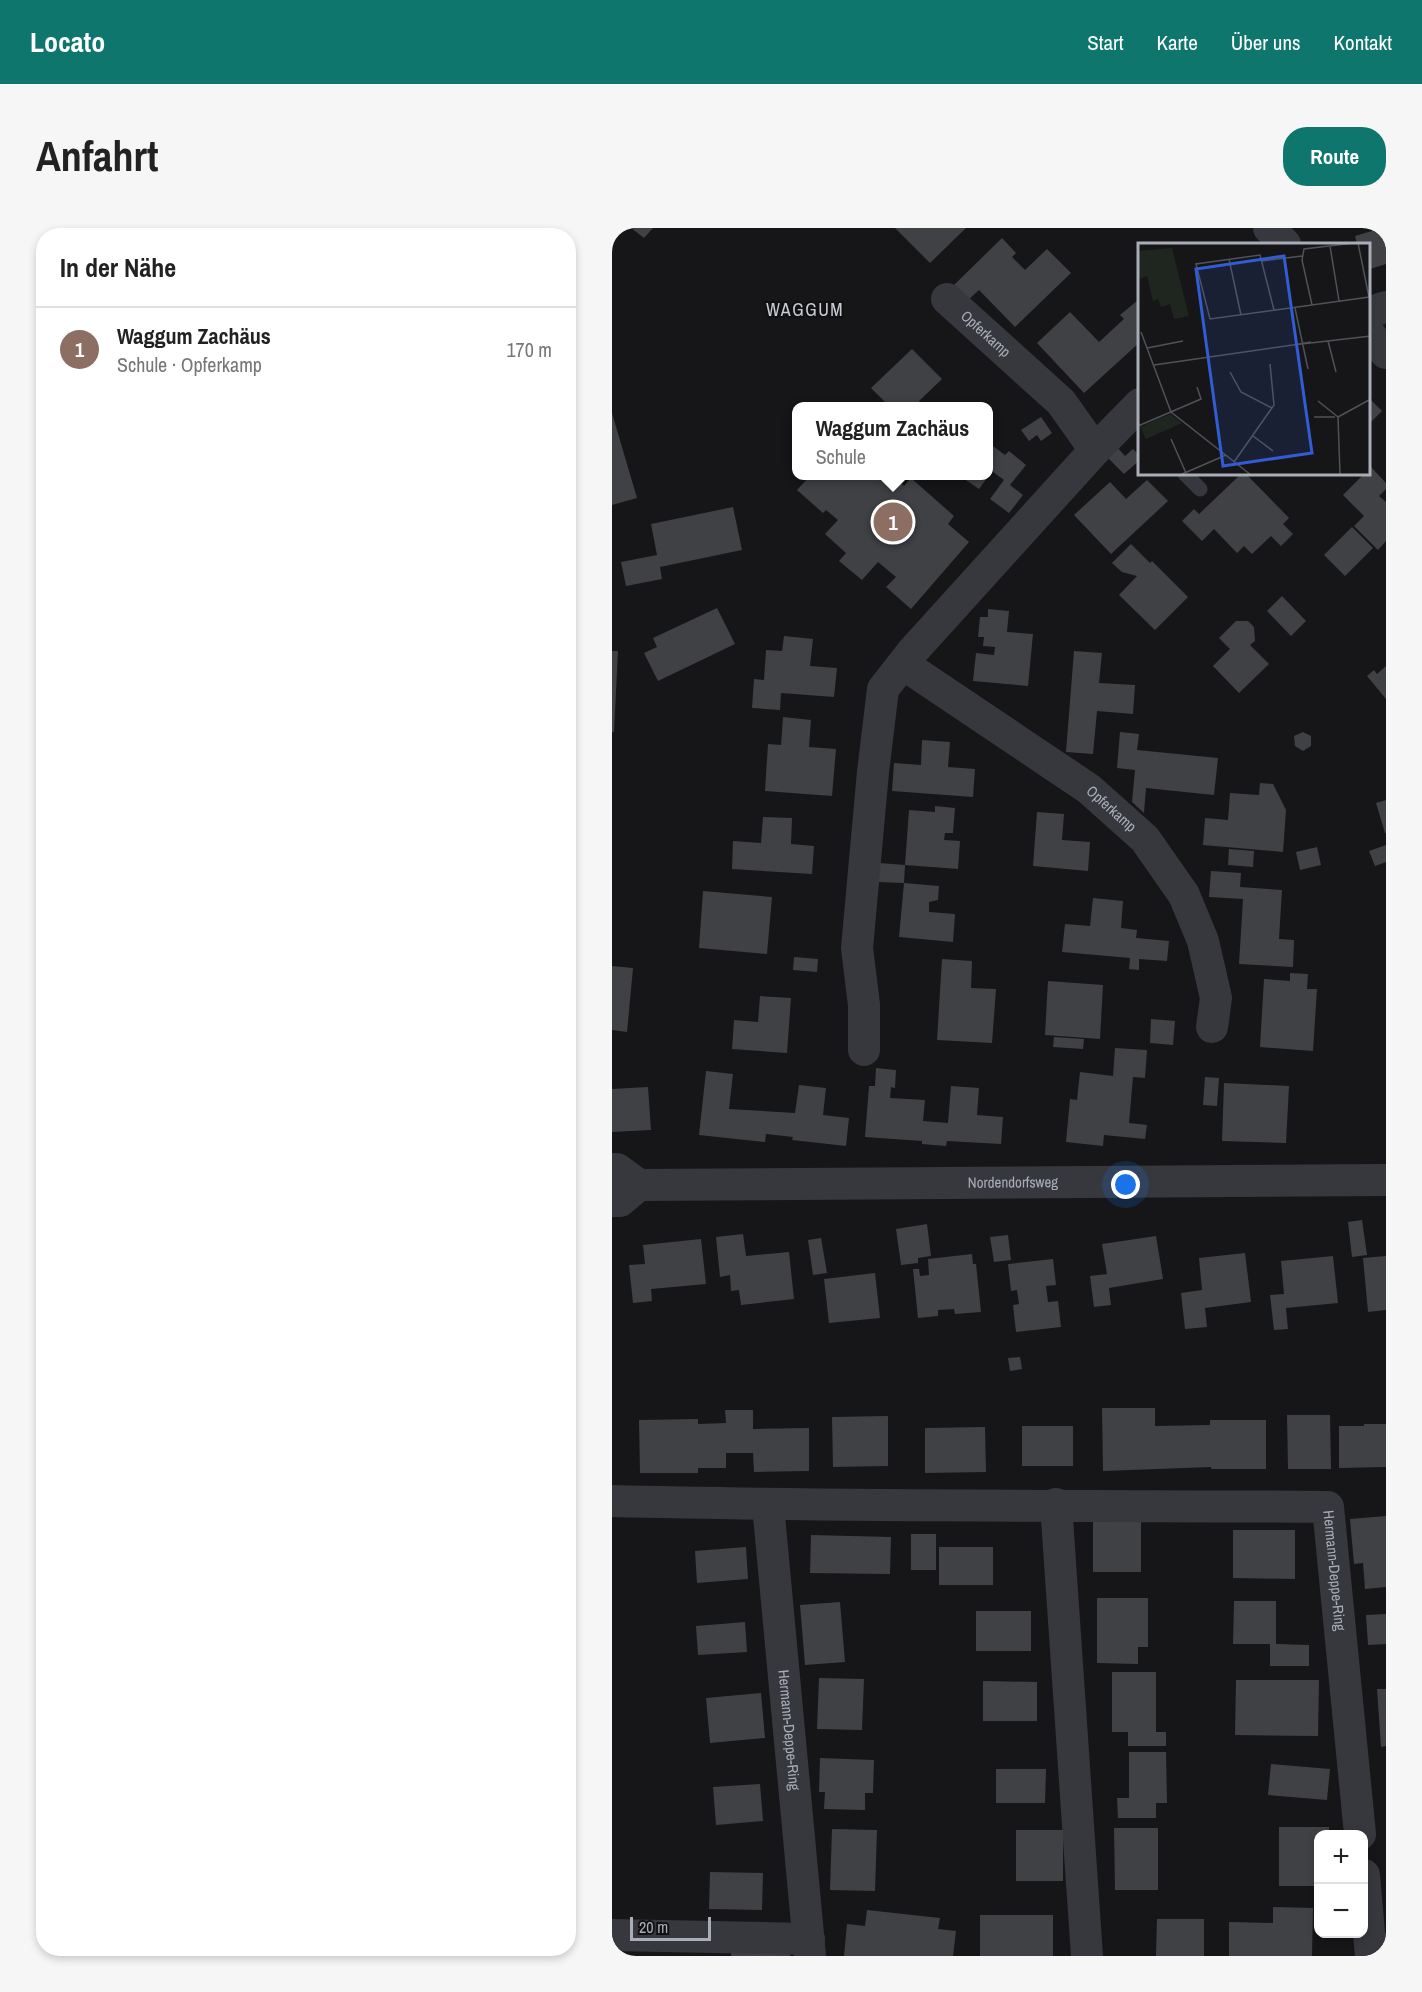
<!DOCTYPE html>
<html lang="de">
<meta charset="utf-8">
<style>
body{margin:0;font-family:"Archivo Narrow",sans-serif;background:#f6f6f6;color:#222}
.controls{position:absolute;right:18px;bottom:18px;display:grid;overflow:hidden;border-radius:12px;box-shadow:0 3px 9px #0003}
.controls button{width:54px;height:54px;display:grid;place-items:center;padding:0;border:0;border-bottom:2px solid #e0e0e0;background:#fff;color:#222;font:30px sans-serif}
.scale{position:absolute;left:18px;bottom:15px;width:81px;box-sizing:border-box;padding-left:6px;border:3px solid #a8adb8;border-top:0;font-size:16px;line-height:21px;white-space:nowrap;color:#a8adb8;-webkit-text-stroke:4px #111113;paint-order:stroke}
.you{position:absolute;left:514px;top:957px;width:21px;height:21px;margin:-15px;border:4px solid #fff;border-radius:50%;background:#1a73e8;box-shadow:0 0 0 9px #1a73e833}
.badge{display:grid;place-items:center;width:39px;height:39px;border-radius:50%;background:#0f766e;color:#fff;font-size:20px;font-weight:700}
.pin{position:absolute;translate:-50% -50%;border:3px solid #fff;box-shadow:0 2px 6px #0006}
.popup{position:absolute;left:180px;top:174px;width:201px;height:78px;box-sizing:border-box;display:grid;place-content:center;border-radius:12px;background:#fff;filter:drop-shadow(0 2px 4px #0005);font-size:20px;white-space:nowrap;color:#767676}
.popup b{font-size:22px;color:#222}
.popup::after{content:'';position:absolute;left:50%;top:100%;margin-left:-12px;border:12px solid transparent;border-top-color:#fff}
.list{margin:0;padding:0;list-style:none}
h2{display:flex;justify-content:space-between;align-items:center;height:78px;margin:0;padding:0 24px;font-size:26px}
h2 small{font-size:20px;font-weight:400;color:#767676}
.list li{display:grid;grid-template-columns:39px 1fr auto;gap:18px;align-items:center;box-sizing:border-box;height:84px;padding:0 24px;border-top:2px solid #e0e0e0}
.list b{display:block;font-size:22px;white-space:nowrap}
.list p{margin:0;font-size:20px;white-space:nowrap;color:#767676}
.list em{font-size:20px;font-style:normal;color:#767676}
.map{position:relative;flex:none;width:774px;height:1728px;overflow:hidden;border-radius:24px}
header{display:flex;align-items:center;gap:36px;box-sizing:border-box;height:84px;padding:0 30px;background:#0f766e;color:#fff}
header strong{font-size:28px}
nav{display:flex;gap:33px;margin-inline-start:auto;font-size:21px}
.intro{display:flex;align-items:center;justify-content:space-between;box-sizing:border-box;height:144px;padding:0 36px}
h1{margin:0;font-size:42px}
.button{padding:15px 27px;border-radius:24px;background:#0f766e;color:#fff;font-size:21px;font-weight:700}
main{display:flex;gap:36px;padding:0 36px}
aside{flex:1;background:#fff;border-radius:24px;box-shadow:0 3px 9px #0003}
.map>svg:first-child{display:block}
</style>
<header>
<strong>Locato</strong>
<nav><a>Start</a><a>Karte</a><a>Über uns</a><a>Kontakt</a></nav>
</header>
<div class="intro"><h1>Anfahrt</h1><a class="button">Route</a></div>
<main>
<aside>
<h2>In der Nähe<small></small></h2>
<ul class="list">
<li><span class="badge" style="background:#8d6e63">1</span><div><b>Waggum Zachäus</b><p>Schule · Opferkamp</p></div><em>170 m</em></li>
</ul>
</aside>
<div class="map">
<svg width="774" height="1728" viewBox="0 0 774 1728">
<rect width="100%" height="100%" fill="#161618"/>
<g fill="#404145">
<path d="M19,0H41L32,10Z"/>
<path d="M283,0H354L318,35Z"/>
<path d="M770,0H774V36L758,41V16H745L743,8Z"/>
<path d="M390,10L404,25L400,29L413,42L435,21L459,45L403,99L367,62L355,73L341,58Z"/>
<path d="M525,73L528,77V114L472,165L425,115L458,84L487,114L512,91L508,87Z"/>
<path d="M300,121L330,151L307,173L312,178H277L259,160Z"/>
<path d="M758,171L770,183L758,195Z"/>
<path d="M0,185L25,270L0,277Z"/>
<path d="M429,189L440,205L429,213L425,207L417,213L409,202Z"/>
<path d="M377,215L393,227L397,223L414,237L398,257L411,267L397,285L378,271L392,252L380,243L367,261L348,248H377Z"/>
<path d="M504,218L513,228L521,221L528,228V232L512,246L494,228Z"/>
<path d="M759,239L774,255V261L767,268L774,274V313L766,322L742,298L752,288L731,267L752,246H758Z"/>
<path d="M629,246H634L677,290L671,296L681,306L669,318L659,308L640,326L632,318L625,325L602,301L590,313L570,293L582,281L587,286Z"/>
<path d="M198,248H281L292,258L299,250L342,288L336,296L357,314L299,381L274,359L284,349L266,334L250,352L227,333L234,325L213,306L226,292L214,282L211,285L185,262Z"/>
<path d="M535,252L556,273L499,326L462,287L498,254L514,271Z"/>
<path d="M121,279L130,322L48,339L50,351L14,358L9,334L45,327L39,296Z"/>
<path d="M740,299L761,320L733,348L712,327Z"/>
<path d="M519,316L538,335L540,333L576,369L543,402L507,367L525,348L510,344L500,335Z"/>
<path d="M670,368L694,393L679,408L655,383Z"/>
<path d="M105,380L123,416L46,453L32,425L45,419L41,410Z"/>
<path d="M376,381L397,383L395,404L421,406L416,458L361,453L364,425L382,427L383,419L371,418L372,409H366L368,389H376Z"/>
<path d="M624,393H636L642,399L643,413L638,417L657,436L627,465L601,438L618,421L607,410Z"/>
<path d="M172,408L201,411L198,438L225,440L222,469L169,465L168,482L140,480L142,451L152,452L154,422L170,423Z"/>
<path d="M0,423H6L2,504H0Z"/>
<path d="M462,423L490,425L487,455L523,457L521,486L485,483L481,526L454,524Z"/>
<path d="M774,438V471L755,448L762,442L765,446Z"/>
<path d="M171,489L199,492L197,519L224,521L220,568L153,563L156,516L169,517Z"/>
<path d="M508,504L527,506L525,522L606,530L602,567L534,560L532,585L520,574L523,542L505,540Z"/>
<path d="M691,504L699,508V518L691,523L683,518L682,508Z"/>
<path d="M310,512L338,514L336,539L363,541L361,569L280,563L282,535L309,537Z"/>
<path d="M648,555L661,556L674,582L671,624L591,617L593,590L616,592L618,565L647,567Z"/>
<path d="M774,572V605H773L764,575Z"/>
<path d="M323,578L343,580L341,605H333L332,612L348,613L346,641L293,637L297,582L323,584Z"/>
<path d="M425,584L452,586L450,612L478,614L476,643L421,638Z"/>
<path d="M151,589L180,590L179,616L202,618L200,646L120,641L121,613L149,615Z"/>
<path d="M774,617V634L763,638L757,623Z"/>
<path d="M705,619L709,637L688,642L684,624Z"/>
<path d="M617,621L642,623L641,639L616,637Z"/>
<path d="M267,635L293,637L292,655L327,658L326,672L317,674V684L343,686L341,714L287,709L292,655L266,654Z"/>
<path d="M599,643L629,645L628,659L670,662L667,711L682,712L681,739L627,736L631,671L597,669Z"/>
<path d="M91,663L160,669L155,726L87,720Z"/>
<path d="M481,670L511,673L509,700L525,702L524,710L557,713L555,733L527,731V742L517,741L518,730L450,724L453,696L478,698Z"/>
<path d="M182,729L206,731L205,744L181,742Z"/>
<path d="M330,731L360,733L359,760L384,761L380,815L325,812Z"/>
<path d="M0,738L21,740L15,804L0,802Z"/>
<path d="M678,745L696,746L695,761H705L701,823L648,819L652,751L678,753Z"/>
<path d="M436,753L491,757L488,811L433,807Z"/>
<path d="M148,768L179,770L175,825L120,821L122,792L146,794Z"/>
<path d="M539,791L563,793L561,817L538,815Z"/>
<path d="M442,809L472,811L471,821L441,819Z"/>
<path d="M503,820L535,822L533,850L521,849L517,895L535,897L533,911L492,907L491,918L454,914L458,871L465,872L468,844L501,848Z"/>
<path d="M264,840L284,842L283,860L279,859L278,870L313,872L311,893L336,895L339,858L367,860L365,887L391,889L389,916L335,913L334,918L310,916V913L253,909L257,858H263Z"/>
<path d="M94,843L121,846L117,881L183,885L187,857L214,860L211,887L237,890L234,918L180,912L181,909L154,906L153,914L87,907Z"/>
<path d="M593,849L607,850L605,878L591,877Z"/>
<path d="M612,855L677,858L674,915L610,913Z"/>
<path d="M36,859L39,902L0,904V861Z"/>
<path d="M750,992L755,1027L740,1029L736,994Z"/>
<path d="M315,996L319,1028L306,1030V1035L289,1037L284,1001Z"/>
<path d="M131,1006L134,1028L177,1024L182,1071L129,1077L127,1062L119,1063L118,1047L108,1049L104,1009Z"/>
<path d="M396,1007L399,1032L382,1034L378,1009Z"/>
<path d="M544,1008L551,1051L497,1060L499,1077L482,1079L478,1048L495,1046L490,1016Z"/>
<path d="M209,1010L215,1045L201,1047L196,1012Z"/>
<path d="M89,1011L94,1056L39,1061L40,1073L21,1075L17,1037L33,1036L31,1017Z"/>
<path d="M633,1025L639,1074L593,1080L595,1099L573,1101L569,1065L590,1062L587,1030Z"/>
<path d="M360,1026L361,1036H364L369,1084L343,1086L342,1081L326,1082V1088L306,1090L301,1041H307L308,1048L317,1047L316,1031Z"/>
<path d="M721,1028L726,1075L674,1080L676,1101L662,1102L658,1067L672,1066L669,1033Z"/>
<path d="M774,1028V1082L756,1084L751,1030Z"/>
<path d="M441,1031L444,1057L434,1058L436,1074L446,1073L449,1099L404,1104L401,1077L407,1076L405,1062L399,1063L396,1036Z"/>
<path d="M263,1045L268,1090L217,1095L212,1051Z"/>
<path d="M408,1129L410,1141L398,1143L396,1130Z"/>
<path d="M490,1180H543V1198L598,1197V1192H654V1241H599V1239L491,1243Z"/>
<path d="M113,1182H141V1201L197,1200V1243L142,1244L141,1225H114V1240H86V1245H28L27,1192L86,1191V1196L114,1195Z"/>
<path d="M675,1187H718L719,1241H676Z"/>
<path d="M276,1188V1238L221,1239L220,1189Z"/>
<path d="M752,1196H774V1239L727,1240V1198H752Z"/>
<rect x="410" y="1198" width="51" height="40"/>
<path d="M373,1199L374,1244L313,1245V1200Z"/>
<path d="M774,1288V1359L753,1361L751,1335L742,1336L738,1291Z"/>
<rect x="481" y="1292" width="48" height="52"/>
<path d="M621,1302H683V1351L621,1350Z"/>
<rect x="299" y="1306" width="25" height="36"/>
<path d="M199,1307L279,1309L278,1346L198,1345Z"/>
<path d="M134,1319L136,1351L85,1355L83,1323Z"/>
<rect x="327" y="1319" width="54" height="38"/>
<path d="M485,1370H536V1419H526V1436L485,1435Z"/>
<path d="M622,1373H664V1416L697,1417V1438H658V1416H621Z"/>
<path d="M228,1374L233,1434L193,1437L188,1377Z"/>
<rect x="364" y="1383" width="55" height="40"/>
<path d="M774,1386V1416L756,1417L754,1387Z"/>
<path d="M133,1394L135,1424L86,1427L84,1398Z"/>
<path d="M500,1444H544V1504H554V1518H516V1504H500Z"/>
<path d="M207,1450L252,1451L250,1502L205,1501Z"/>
<path d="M624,1452H707L706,1508L623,1507Z"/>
<path d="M371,1453L425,1454V1493H371Z"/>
<path d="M765,1461H774V1518L769,1519Z"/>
<path d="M149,1465L153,1510L98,1515L94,1470Z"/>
<path d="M517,1524H554L555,1575H544V1590H506L505,1570H517Z"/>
<path d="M208,1530L262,1532L261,1565H253V1582L212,1581L213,1564H207Z"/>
<path d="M659,1536L718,1541L715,1572L656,1567Z"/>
<path d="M384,1541H434L433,1575H384Z"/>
<path d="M148,1556L151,1593L104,1597L101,1559Z"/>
<path d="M667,1599H717V1606H706V1658H667Z"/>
<path d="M502,1600H546V1662H503Z"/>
<path d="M220,1601L265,1602L263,1663L218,1662Z"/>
<rect x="404" y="1602" width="47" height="51"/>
<path d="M98,1644L151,1645L150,1682L97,1681Z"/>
<path d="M661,1679L701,1680L700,1728H617V1694L661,1695Z"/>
<path d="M255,1682L328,1690L326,1701L344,1703L341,1728H232L235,1696L253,1698Z"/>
<rect x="368" y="1687" width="73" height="41"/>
<path d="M545,1691H592V1728H544Z"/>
<path d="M120,1714L179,1720L178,1728H119Z"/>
</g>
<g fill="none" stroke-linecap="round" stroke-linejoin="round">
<path stroke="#37383d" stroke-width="15" d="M573,246L588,261"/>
<g stroke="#37383d" stroke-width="32">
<path d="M657,0L673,16"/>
<path id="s1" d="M335,71L449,174L483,222"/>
<path d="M758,84L774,79"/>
<path d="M758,107L774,125"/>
<path id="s2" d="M291,436L477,561L533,611L572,667L591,713L604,770L600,799"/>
<path d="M252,822V777L245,720L261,544L271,461L300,424L483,222L528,176"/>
<path d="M0,941H5L27,957L8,973H0"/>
<path id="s3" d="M27,957L774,952"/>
<path id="s4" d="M0,1273C239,1279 477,1277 716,1279L748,1606"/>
<path d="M444,1276L475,1728"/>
<path id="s5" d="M156,1277L198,1728"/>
<path d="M752,1647L759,1728"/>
<path d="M0,1707L197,1711"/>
</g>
</g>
<g text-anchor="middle" stroke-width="4.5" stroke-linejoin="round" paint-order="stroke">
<g font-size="15" fill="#a8adb8" stroke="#111113">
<text dy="5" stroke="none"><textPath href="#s1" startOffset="52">Opferkamp</textPath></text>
<text dy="5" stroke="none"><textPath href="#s2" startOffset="254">Opferkamp</textPath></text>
<text dy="5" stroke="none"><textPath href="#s3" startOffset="374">Nordendorfsweg</textPath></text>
<text dy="5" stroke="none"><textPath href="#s4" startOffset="780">Hermann-Deppe-Ring</textPath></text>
<text dy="5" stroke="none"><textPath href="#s5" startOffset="226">Hermann-Deppe-Ring</textPath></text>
</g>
<g font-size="18" letter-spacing="1.5" fill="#c9ccd4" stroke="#111113">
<text x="193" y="88">WAGGUM</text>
</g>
</g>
<g transform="translate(526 15)">
<rect width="232" height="232" fill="#161618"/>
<path d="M34,5L51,73L36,76L32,61L23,64L20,56L15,58L9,33L0,36V8Z" fill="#1e261f"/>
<path d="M32,171L44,180L8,196L2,184Z" fill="#1e261f"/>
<path fill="none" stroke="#505258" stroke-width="1.5" d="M216,0L166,6L164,17L174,62L231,54L220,0M192,3L201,58M91,16L103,72M124,18L164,13M157,65L170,126M136,67L122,12L58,21L72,76L174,62M3,89L33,169L113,232M190,98L198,129M173,99L155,102L233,93M9,105L45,98M16,122L155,102M92,129L103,149L134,165M180,158L200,174M176,174H197M0,183L63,156L59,144M115,193L135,208M33,196L48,230M96,219L136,162L132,121M42,232L88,212M202,232L200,174L231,157"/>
<path fill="#325cd3" fill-opacity="0.15" stroke="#325cd3" stroke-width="3" d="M146,13L174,210L85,223L58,26Z"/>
<rect width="232" height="232" fill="none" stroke="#a8adb8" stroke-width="3"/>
</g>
</svg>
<div class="controls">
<button>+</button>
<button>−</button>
</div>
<div class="scale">20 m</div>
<div class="you"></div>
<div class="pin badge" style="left:281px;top:294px;background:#8d6e63">1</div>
<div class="popup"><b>Waggum Zachäus</b>Schule</div>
</div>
</main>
